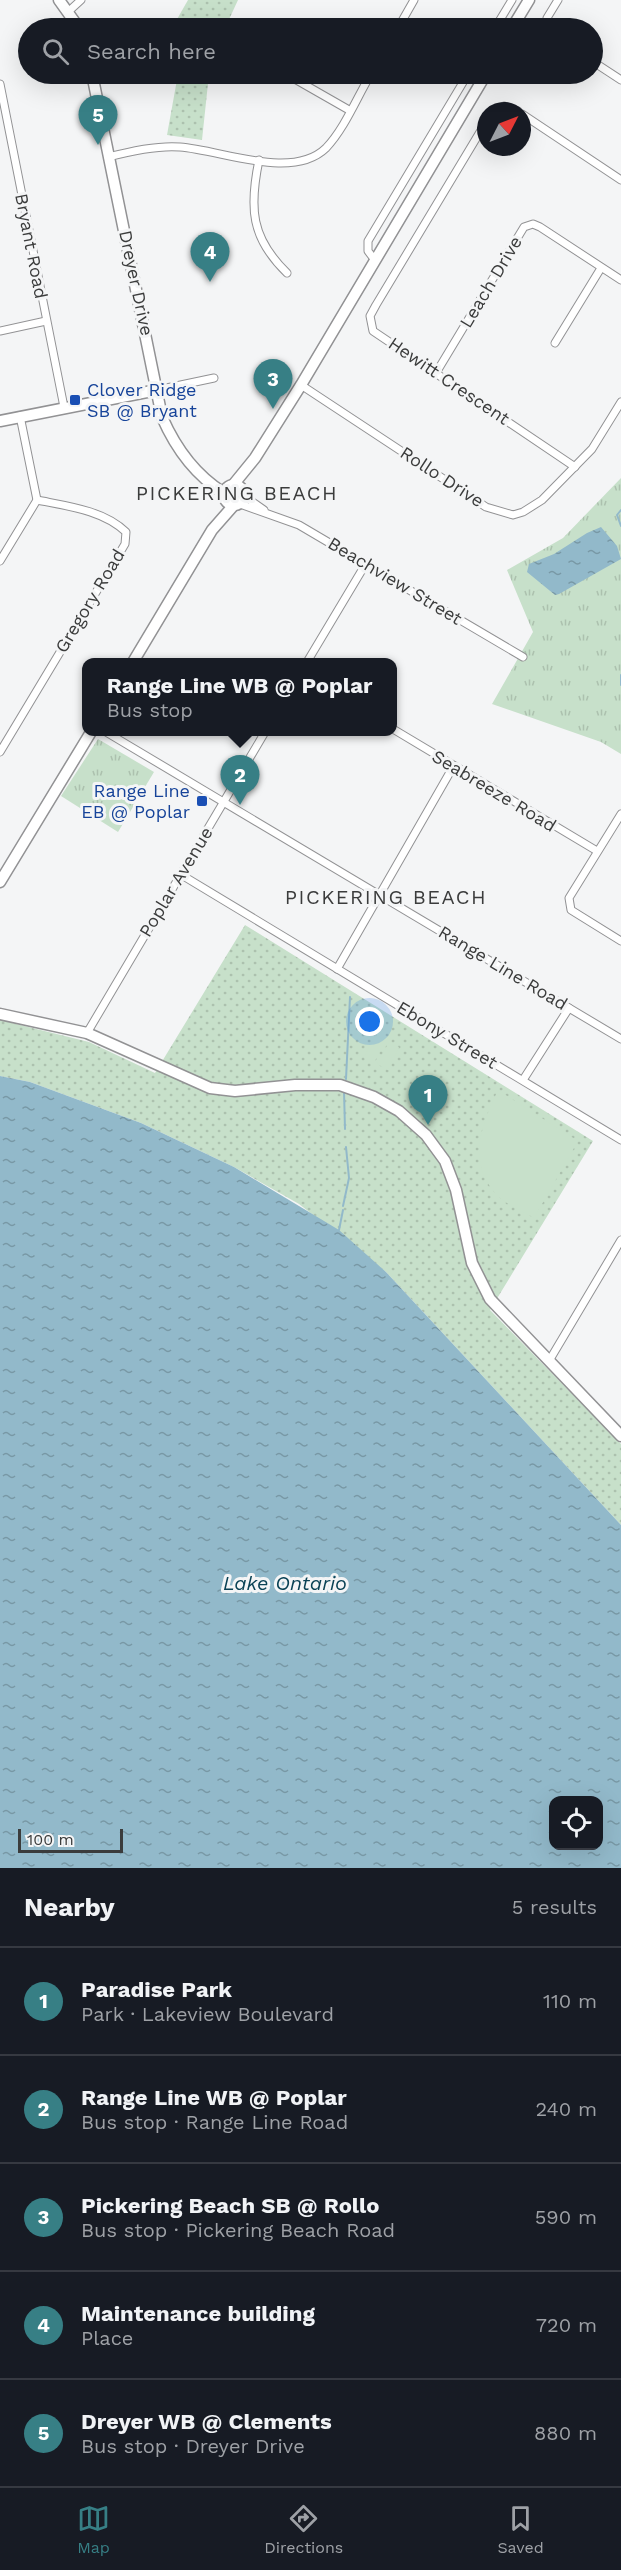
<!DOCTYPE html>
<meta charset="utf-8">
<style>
body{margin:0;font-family:"Work Sans",sans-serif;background:#242831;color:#f1f3f6}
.controls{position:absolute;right:18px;bottom:18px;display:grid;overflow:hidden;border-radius:12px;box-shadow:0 6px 24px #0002}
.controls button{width:54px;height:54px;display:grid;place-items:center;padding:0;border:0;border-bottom:2px solid #363941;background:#171b24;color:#f1f3f6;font:30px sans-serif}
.compass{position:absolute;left:477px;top:102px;width:54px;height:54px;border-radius:50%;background:#171b24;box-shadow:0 6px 24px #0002;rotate:48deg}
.scale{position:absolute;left:18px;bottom:15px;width:105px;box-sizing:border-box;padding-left:6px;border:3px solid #3b3c3c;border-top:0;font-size:16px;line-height:21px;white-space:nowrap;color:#3b3c3c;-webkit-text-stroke:4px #f4f5f6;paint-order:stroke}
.you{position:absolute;left:370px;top:1022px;width:21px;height:21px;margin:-15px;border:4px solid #fff;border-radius:50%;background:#1a73e8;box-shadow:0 0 0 9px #1a73e833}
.badge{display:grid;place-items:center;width:39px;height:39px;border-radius:50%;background:#377f85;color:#fff;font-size:20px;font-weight:700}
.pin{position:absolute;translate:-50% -50px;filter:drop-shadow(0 2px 3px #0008)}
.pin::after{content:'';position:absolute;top:32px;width:21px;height:18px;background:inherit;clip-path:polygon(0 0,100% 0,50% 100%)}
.popup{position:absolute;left:82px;top:658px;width:315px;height:78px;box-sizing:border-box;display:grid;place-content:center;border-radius:12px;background:#171b24;filter:drop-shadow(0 2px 4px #0005);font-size:20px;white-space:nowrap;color:#9ea1a6}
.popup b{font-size:22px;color:#f1f3f6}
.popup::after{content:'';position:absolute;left:50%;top:100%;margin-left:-12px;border:12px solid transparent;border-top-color:#171b24}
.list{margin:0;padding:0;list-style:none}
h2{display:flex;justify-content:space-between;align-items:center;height:78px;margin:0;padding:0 24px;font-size:26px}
h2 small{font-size:20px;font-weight:400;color:#9ea1a6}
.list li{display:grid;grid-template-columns:39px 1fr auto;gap:18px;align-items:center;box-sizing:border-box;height:108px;padding:0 24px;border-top:2px solid #363941}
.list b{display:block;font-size:22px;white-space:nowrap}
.list p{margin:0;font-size:20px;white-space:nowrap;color:#9ea1a6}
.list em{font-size:20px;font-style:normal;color:#9ea1a6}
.icon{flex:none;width:33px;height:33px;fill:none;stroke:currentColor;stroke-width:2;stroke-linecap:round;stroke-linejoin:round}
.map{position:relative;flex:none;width:621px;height:1868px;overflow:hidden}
.search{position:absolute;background:#171b24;box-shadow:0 6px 24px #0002;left:18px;right:18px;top:18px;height:66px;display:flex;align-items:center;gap:15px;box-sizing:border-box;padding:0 21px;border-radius:33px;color:#9ea1a6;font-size:22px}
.sheet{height:618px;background:#171b24}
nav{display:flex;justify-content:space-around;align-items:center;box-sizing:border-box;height:84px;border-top:2px solid #363941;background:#171b24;font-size:16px;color:#9ea1a6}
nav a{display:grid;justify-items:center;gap:3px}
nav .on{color:#377f85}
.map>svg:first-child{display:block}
</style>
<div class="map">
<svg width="621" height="1868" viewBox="0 0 621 1868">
<defs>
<pattern id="grass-tufts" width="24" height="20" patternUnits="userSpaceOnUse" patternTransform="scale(1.5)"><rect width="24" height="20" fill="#c7e0ca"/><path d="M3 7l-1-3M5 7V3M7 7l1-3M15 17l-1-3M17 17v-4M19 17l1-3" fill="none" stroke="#acc1ae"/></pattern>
<pattern id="park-dots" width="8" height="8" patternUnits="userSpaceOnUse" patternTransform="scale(1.5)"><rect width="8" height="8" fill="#c7e0ca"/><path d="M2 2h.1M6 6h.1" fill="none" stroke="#acc1ae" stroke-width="1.8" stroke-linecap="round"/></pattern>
<pattern id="water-ripples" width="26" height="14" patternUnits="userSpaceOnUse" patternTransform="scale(1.5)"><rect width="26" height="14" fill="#92b9ca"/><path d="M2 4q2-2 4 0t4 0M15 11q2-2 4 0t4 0" fill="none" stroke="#7898a5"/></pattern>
</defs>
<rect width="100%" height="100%" fill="#f4f5f6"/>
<g fill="url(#grass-tufts)">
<path d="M621,478V754L601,742L492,704L533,632L507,570L563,538Z"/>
<path d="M98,739L154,772L118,832L61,796Z"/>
</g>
<g fill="url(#park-dots)">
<path d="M188,0H238L225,28H172Z"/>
<path d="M178,74H209L202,140L167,135Z"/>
<path d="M245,925L593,1141L490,1310L621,1444V1525L386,1272L299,1204L234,1167L141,1123L30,1082L0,1076V1020L89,1042L155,1073Z"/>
</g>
<g fill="#c7e0ca">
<path d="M375,1035L385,1041L374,1063L364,1058Z"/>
<path d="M389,1042L399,1047L388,1070L377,1064Z"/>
<path d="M498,1090L578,1141L534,1218C522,1211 504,1204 495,1193C467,1161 482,1123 498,1090Z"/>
</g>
<g fill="url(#water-ripples)" fill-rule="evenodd">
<path d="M601,527L617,546L621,559L559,594L555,595L527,572L529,564L554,554L587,533Z"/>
<path d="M0,1076L30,1082L141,1123L234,1167L339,1230L386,1272L621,1525V1868H0ZM554,1800H598V1846H554Z"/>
</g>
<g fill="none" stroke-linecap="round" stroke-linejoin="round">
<g stroke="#92b9ca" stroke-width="2">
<path d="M621,510L617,515L621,526"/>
<path d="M621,675V685"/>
<path d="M346,1079L350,997"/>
<path d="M344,1091L345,1129"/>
<path d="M343,1206L349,1178L346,1147"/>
<path d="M339,1230L343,1210"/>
</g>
<g stroke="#929294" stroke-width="9">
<g id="street">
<path d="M69,11L81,0"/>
<path d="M398,28L414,0"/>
<path d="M495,28L512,0"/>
<path d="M549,28L547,18L558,0"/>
<path d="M592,61L621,80"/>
<path d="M286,74L349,110"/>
<path d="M0,84L64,407"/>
<path d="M494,111L504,106L518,111"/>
<path d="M522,114L621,180"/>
<path d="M486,122L376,305L370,316L373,331L575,467"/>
<path d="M108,157C131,151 157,145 180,147C222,150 292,181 326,148C345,128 357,97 371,74"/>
<path d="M259,160C249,208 251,238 287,273"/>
<path d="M374,259L368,251V241L468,74"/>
<path d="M0,331L46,321"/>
<path d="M555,343L601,268"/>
<path d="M436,373L524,227L533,224L540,227L621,280"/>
<path d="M301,385L486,507L513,515L523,512L542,500L592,449L621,402"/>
<path d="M157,390L214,378"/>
<path d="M244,496L264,510"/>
<path d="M240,504L299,525L523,657"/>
<path d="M0,561L37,500L20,416"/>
<path d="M307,662L365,565"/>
<path d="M393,729L597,851"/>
<path d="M106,732L621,1039"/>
<path d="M0,752L125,544L126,532C103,510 67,506 37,500"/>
<path d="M621,814L569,898L571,910L621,941"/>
<path d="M180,874L621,1140"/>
<path d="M337,969L453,767"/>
<path d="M87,1033L265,732"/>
<path d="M523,1080L569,1008"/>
<path d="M549,1361L621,1240"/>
</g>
</g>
<g stroke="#929294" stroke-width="13">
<g id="secondary">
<path d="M59,0L79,28"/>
<path d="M512,28L529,0"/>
<path d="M92,74L162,417C176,449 195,475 224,493"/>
<path d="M0,421L157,390"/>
<circle cx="234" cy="495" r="10"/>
<path d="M233,485L255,458L301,385L486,74"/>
<path d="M133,662L212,530L234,505"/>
<path d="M0,882L91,732"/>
<path d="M0,1014L87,1033L210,1088L235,1091L295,1085H340L374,1097L399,1111L426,1135L445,1161L456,1190L472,1263L490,1299L621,1436"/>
</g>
</g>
<use href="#street" stroke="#fff" stroke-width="7"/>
<use href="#secondary" stroke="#fff" stroke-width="10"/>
</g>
<g fill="#1a4fb4" stroke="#f4f5f6" stroke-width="2">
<rect x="69" y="394" width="12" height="12" rx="3"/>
<rect x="196" y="795" width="12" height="12" rx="3"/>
</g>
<g text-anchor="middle" stroke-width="6" stroke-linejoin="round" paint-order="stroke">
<g font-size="18" fill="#3b3c3c" stroke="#f4f5f6">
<text transform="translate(31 246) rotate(79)" y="6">Bryant Road</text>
<text transform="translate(491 282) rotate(-59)" y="6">Leach Drive</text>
<text transform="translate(136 283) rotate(78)" y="6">Dreyer Drive</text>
<text transform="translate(449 381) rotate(34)" y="6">Hewitt Crescent</text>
<text transform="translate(442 477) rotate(33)" y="6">Rollo Drive</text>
<text transform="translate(395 581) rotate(31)" y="6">Beachview Street</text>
<text transform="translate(90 601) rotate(-59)" y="6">Gregory Road</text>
<text transform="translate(494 791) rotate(31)" y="6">Seabreeze Road</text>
<text transform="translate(176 882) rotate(-59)" y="6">Poplar Avenue</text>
<text transform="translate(503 968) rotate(31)" y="6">Range Line Road</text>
<text transform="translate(447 1035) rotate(31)" y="6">Ebony Street</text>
</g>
<g font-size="18" fill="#164399" stroke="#f4f5f6" text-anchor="start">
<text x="87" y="396">Clover Ridge<tspan x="87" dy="21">SB @ Bryant</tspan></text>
<text x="190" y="797" text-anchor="end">Range Line<tspan x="190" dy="21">EB @ Poplar</tspan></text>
</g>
<g font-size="20" letter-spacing="1.5" fill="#3b3c3c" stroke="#f4f5f6">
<text x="237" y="500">PICKERING BEACH</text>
<text x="386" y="904">PICKERING BEACH</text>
</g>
<g font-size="20" font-style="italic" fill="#0a4255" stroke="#f4f5f6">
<text x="285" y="1590">Lake Ontario</text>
</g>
</g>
</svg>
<div class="controls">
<button><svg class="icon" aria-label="locate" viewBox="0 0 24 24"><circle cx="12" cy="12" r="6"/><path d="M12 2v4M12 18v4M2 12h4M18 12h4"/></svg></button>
</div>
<svg class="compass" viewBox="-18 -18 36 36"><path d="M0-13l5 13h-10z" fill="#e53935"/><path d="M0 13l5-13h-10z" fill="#9ea1a6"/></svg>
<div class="scale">100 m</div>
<div class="you"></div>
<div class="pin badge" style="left:428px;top:1125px">1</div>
<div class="pin badge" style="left:240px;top:805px">2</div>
<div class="popup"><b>Range Line WB @ Poplar</b>Bus stop</div>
<div class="pin badge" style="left:273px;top:409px">3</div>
<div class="pin badge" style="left:210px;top:282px">4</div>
<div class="pin badge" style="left:98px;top:145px">5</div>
<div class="search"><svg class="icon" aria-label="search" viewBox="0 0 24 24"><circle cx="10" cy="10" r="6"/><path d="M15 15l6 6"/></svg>Search here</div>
</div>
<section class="sheet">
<h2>Nearby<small>5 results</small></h2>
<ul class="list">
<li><span class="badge">1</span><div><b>Paradise Park</b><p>Park · Lakeview Boulevard</p></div><em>110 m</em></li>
<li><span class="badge">2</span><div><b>Range Line WB @ Poplar</b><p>Bus stop · Range Line Road</p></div><em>240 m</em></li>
<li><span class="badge">3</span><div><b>Pickering Beach SB @ Rollo</b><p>Bus stop · Pickering Beach Road</p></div><em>590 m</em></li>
<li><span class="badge">4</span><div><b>Maintenance building</b><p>Place</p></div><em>720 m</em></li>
<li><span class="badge">5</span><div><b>Dreyer WB @ Clements</b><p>Bus stop · Dreyer Drive</p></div><em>880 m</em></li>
</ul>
</section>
<nav>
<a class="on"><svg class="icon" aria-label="map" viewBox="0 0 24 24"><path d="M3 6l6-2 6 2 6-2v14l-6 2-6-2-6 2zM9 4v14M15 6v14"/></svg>Map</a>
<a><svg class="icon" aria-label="directions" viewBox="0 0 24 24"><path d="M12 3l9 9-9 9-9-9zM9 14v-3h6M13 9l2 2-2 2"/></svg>Directions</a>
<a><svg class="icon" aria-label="saved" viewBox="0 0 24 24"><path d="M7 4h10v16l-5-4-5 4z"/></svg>Saved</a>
</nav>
